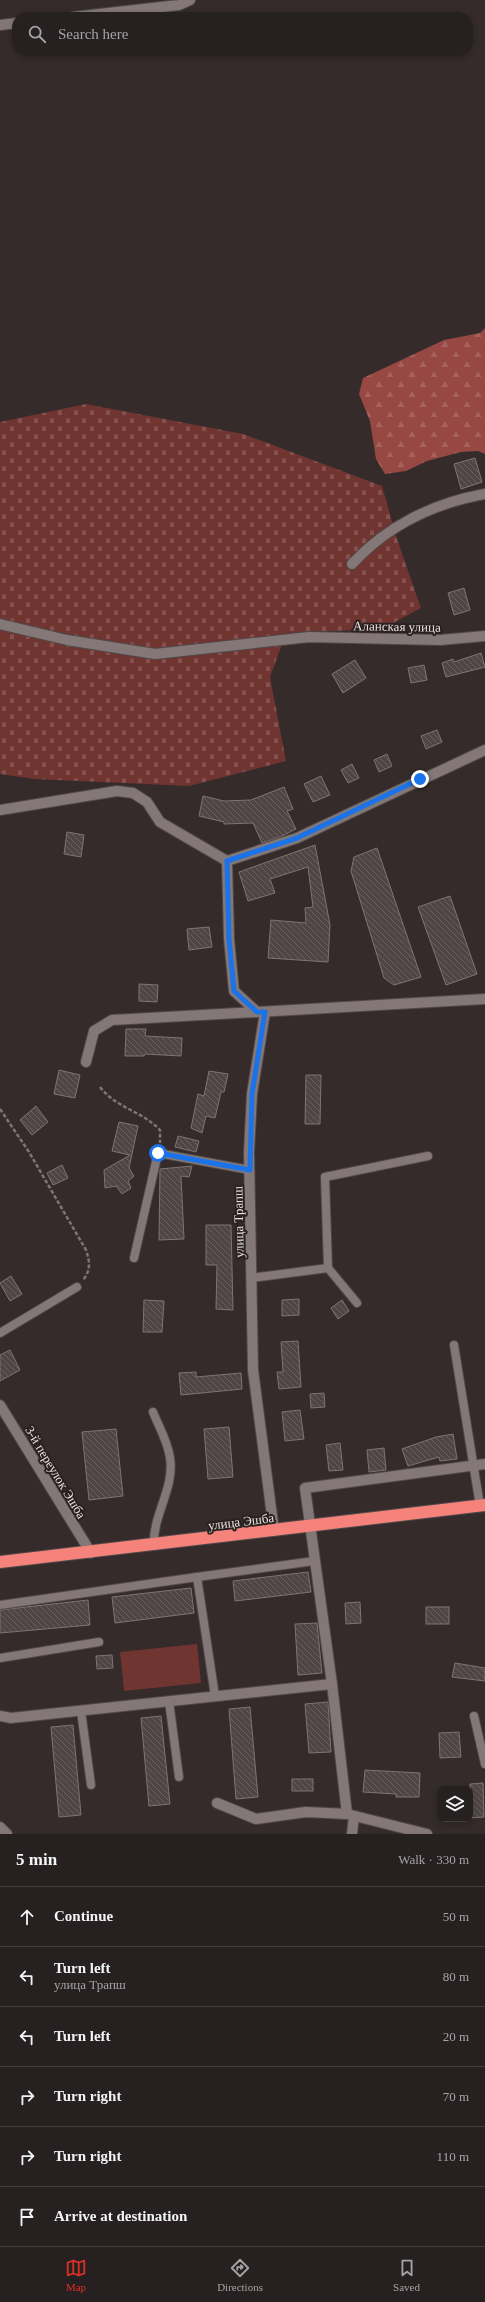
<!DOCTYPE html>
<meta charset="utf-8">
<style>
body{margin:0;font-family:"Times New Roman",serif;background:#2f2829;color:#f1f3f6}
.controls{position:absolute;right:12px;bottom:12px;display:grid;overflow:hidden;border-radius:8px;box-shadow:0 2px 6px #0003}
.controls button{width:36px;height:36px;display:grid;place-items:center;padding:0;border:0;border-bottom:1px solid #433e3e;background:#272020;color:#f1f3f6;font:20px sans-serif}
.stop{position:absolute;width:12px;height:12px;margin:-9px;border:3px solid #1a73e8;border-radius:50%;background:#fff}
.stop.end{background:#1a73e8;border-color:#fff;box-shadow:0 1px 4px #0008}
.list{margin:0;padding:0;list-style:none}
h2{display:flex;justify-content:space-between;align-items:center;height:52px;margin:0;padding:0 16px;font-size:17px}
h2 small{font-size:13px;font-weight:400;color:#a4a3a5}
.list li{display:grid;grid-template-columns:26px 1fr auto;gap:12px;align-items:center;box-sizing:border-box;height:60px;padding:0 16px;border-top:1px solid #433e3e}
.list b{display:block;font-size:15px;white-space:nowrap}
.list p{margin:0;font-size:13px;white-space:nowrap;color:#a4a3a5}
.list em{font-size:13px;font-style:normal;color:#a4a3a5}
.icon{flex:none;width:22px;height:22px;fill:none;stroke:currentColor;stroke-width:2;stroke-linecap:round;stroke-linejoin:round}
.map{position:relative;flex:none;width:485px;height:1834px;overflow:hidden}
.search{position:absolute;background:#272020;box-shadow:0 2px 6px #0003;left:12px;right:12px;top:12px;height:44px;display:flex;align-items:center;gap:10px;box-sizing:border-box;padding:0 14px;border-radius:16px;color:#a4a3a5;font-size:15px}
.sheet{height:412px;background:#272020}
nav{display:flex;justify-content:space-around;align-items:center;box-sizing:border-box;height:56px;border-top:1px solid #433e3e;background:#272020;font-size:11px;color:#a4a3a5}
nav a{display:grid;justify-items:center;gap:2px}
nav .on{color:#d93025}
.map>svg:first-child{display:block}
</style>
<div class="map">
<svg width="485" height="1834" viewBox="0 0 485 1834">
<defs>
<pattern id="forest-firs" width="22" height="20" patternUnits="userSpaceOnUse"><rect width="22" height="20" fill="#974843"/><path d="M5 1l3.5 6h-7zM16 11l3.5 6h-7z" fill="#a6625e"/></pattern>
<pattern id="cemetery-stones" width="16" height="16" patternUnits="userSpaceOnUse"><rect width="16" height="16" fill="#703431"/><path d="M2 7V4a2 2 0 0 1 4 0v3zM10 15v-3a2 2 0 0 1 4 0v3z" fill="#84514f"/></pattern>
<pattern id="building-back-hatch" width="6" height="6" patternUnits="userSpaceOnUse"><rect width="6" height="6" fill="#4f4544"/><path d="M-1 5l2 2M0 0l6 6M5-1l2 2" fill="none" stroke="#68605f"/></pattern>
</defs>
<rect width="100%" height="100%" fill="#342b2a"/>
<path fill="url(#forest-firs)" d="M485,328V454L478,451L461,452L427,461L406,471L385,474L376,459L370,421L359,394L363,378L444,340L480,333Z"/>
<path fill="url(#cemetery-stones)" d="M86,404L243,434L382,486L397,539L421,608L382,629L286,633L270,677L286,761L189,786L35,779L0,774V422Z"/>
<path fill="#703431" d="M197,1644L201,1683L124,1691L120,1652Z"/>
<g fill="url(#building-back-hatch)" stroke="#7f7473">
<path d="M475,458L482,482L461,489L454,464Z"/>
<path d="M464,588L470,610L454,615L448,593Z"/>
<path d="M481,653L485,667L446,677L442,663L453,659L454,662Z"/>
<path d="M355,660L366,678L343,693L332,674Z"/>
<path d="M424,665L427,680L411,683L408,668Z"/>
<path d="M437,730L442,742L426,749L421,736Z"/>
<path d="M387,754L392,766L379,772L374,760Z"/>
<path d="M352,764L359,778L348,783L341,770Z"/>
<path d="M321,776L330,795L313,802L304,784Z"/>
<path d="M284,787L293,809L287,811L296,829L280,837L262,843L253,823L224,824V822L199,816L203,796L224,801L251,800Z"/>
<path d="M67,832L84,835L81,857L64,854Z"/>
<path d="M315,845L330,925L328,962L268,958L271,920L306,923L305,908L313,907L308,867L270,879L275,893L248,901L239,872Z"/>
<path d="M377,848L421,977L394,985L384,978L351,871L354,857Z"/>
<path d="M450,896L477,974L446,985L418,907Z"/>
<path d="M209,927L212,947L189,950L187,929Z"/>
<path d="M139,984L158,985L157,1002L139,1001Z"/>
<path d="M126,1029H146L145,1036L182,1038L181,1056L145,1054L144,1056H125Z"/>
<path d="M59,1070L80,1075L75,1098L54,1094Z"/>
<path d="M209,1071L228,1074L224,1092H221L215,1118L206,1116L202,1133L191,1128L198,1094L204,1096Z"/>
<path d="M306,1075H321L320,1124H305Z"/>
<path d="M36,1106L48,1122L32,1135L20,1120Z"/>
<path d="M119,1122L138,1126L129,1168L134,1176L128,1181L131,1188L122,1194L116,1186L105,1188L104,1170L130,1155L112,1151Z"/>
<path d="M178,1136L199,1141L196,1152L175,1147Z"/>
<path d="M62,1165L68,1178L53,1185L47,1173Z"/>
<path d="M192,1166L189,1177L181,1176L184,1239L159,1240L160,1169Z"/>
<path d="M206,1225H231L233,1310L216,1309L217,1265H206Z"/>
<path d="M11,1276L22,1294L10,1301L0,1283Z"/>
<path d="M299,1299V1315L282,1316V1300Z"/>
<path d="M144,1300L164,1301L162,1332H143Z"/>
<path d="M342,1300L349,1311L338,1319L331,1308Z"/>
<path d="M298,1341L301,1387L279,1389L277,1372H283L281,1342Z"/>
<path d="M10,1350L20,1370L0,1381V1355Z"/>
<path d="M196,1372V1377L241,1373L242,1389L181,1395L179,1373Z"/>
<path d="M324,1393L325,1407L311,1408L310,1394Z"/>
<path d="M300,1410L304,1439L285,1441L282,1412Z"/>
<path d="M229,1427L233,1477L208,1479L204,1429Z"/>
<path d="M116,1429L123,1496L89,1500L82,1432Z"/>
<path d="M453,1434L457,1459L440,1461L439,1457L408,1466L402,1449L436,1437Z"/>
<path d="M340,1443L343,1470L329,1471L326,1445Z"/>
<path d="M384,1448L386,1470L369,1472L367,1450Z"/>
<path d="M308,1572L311,1592L235,1601L233,1581Z"/>
<path d="M191,1588L194,1613L115,1623L112,1597Z"/>
<path d="M88,1600L90,1625L0,1633V1610Z"/>
<path d="M360,1602L361,1623L346,1624L345,1603Z"/>
<rect x="426" y="1607" width="23" height="17"/>
<path d="M317,1623L322,1673L298,1675L295,1624Z"/>
<path d="M112,1655L113,1668L97,1669L96,1656Z"/>
<path d="M455,1663L485,1668V1681L452,1677Z"/>
<path d="M328,1702L331,1752L309,1753L305,1704Z"/>
<path d="M250,1707L258,1797L236,1799L229,1709Z"/>
<path d="M161,1716L170,1804L149,1806L141,1718Z"/>
<path d="M73,1725L81,1815L59,1817L51,1727Z"/>
<path d="M459,1732L461,1757L440,1758L439,1733Z"/>
<path d="M365,1770L420,1773L419,1797H396V1794L363,1792Z"/>
<rect x="292" y="1779" width="21" height="12"/>
<path d="M483,1783L484,1817L470,1818V1784Z"/>
</g>
<g fill="none" stroke-linecap="round" stroke-linejoin="round">
<g stroke="#504948" stroke-width="10">
<g id="lane">
<path d="M134,1258L158,1153L250,1170"/>
<path d="M251,1278L328,1268"/>
<path d="M357,1303L328,1268L325,1177L428,1156"/>
<path d="M0,1333L77,1287"/>
<path d="M454,1345L480,1506"/>
<path d="M153,1412C159,1427 168,1442 170,1458C175,1488 152,1516 154,1546"/>
<path d="M197,1577L314,1561"/>
<path d="M0,1605L197,1577L215,1696"/>
<path d="M0,1658L99,1642"/>
<path d="M169,1701L179,1777"/>
<path d="M81,1711L91,1785"/>
<path d="M474,1716L485,1764"/>
</g>
</g>
<g stroke="#504948" stroke-width="12">
<g id="street">
<path d="M73,17L179,5L190,0"/>
<path d="M0,25L17,23"/>
<path d="M352,564C387,526 434,503 485,494"/>
<path d="M0,624L67,640L155,654L309,637L440,640L485,636"/>
<path d="M0,810L117,791L133,793L147,802L160,822L227,861L297,838L485,750"/>
<path d="M227,861L229,939L234,991L257,1012L485,999"/>
<path d="M265,1012L252,1094L249,1152L253,1370L274,1531"/>
<path d="M86,1062L94,1031L112,1020L257,1012"/>
<path d="M0,1405L91,1553"/>
<path d="M0,1716L11,1718L332,1684"/>
<path d="M217,1803L256,1819L306,1812L347,1814L427,1834"/>
<path d="M347,1814L332,1684L305,1488L485,1464"/>
<path d="M0,1827L7,1834"/>
<path d="M352,1834L354,1816"/>
</g>
</g>
<g stroke="#504948" stroke-width="14">
<path id="highway" d="M0,1562L485,1505"/>
</g>
<g stroke="#7d7575" stroke-width="2.5" stroke-dasharray="4 2" stroke-linecap="butt">
<path d="M100,1087C116,1108 142,1111 160,1130V1143"/>
<path d="M0,1109L29,1152L86,1250C90,1262 91,1270 83,1280"/>
</g>
<use href="#lane" stroke="#837877" stroke-width="8"/>
<use href="#street" stroke="#837877" stroke-width="10"/>
<use href="#highway" stroke="#f5827b" stroke-width="12"/>
</g>
<g fill="none" stroke-linecap="round" stroke-linejoin="round">
<path stroke="#1a73e8" stroke-width="5" d="M158,1153L250,1170L252,1094L265,1012H257L234,991L229,939L227,861L297,838L420,779"/>
</g>
<g text-anchor="middle" stroke-width="4" stroke-linejoin="round" paint-order="stroke">
<g font-size="13" fill="#e7e1e1" stroke="#2a2120">
<text transform="translate(397 626) rotate(1)" y="5">Аланская улица</text>
<text transform="translate(238 1222) rotate(-91)" y="5">улица Трапш</text>
<text transform="translate(56 1472) rotate(59)" y="5">3-й переулок Эшба</text>
<text transform="translate(241 1521) rotate(-7)" y="5">улица Эшба</text>
</g>
</g>
</svg>
<div class="controls">
<button><svg class="icon" aria-label="layers" viewBox="0 0 24 24"><path d="M12 4l9 5-9 5-9-5zM3 14l9 5 9-5"/></svg></button>
</div>
<div class="stop" style="left:158px;top:1153px"></div>
<div class="stop end" style="left:420px;top:779px"></div>
<div class="search"><svg class="icon" aria-label="search" viewBox="0 0 24 24"><circle cx="10" cy="10" r="6"/><path d="M15 15l6 6"/></svg>Search here</div>
</div>
<section class="sheet">
<h2>5 min<small>Walk · 330 m</small></h2>
<ul class="list">
<li><svg class="icon" aria-label="ahead" viewBox="0 0 24 24"><path d="M12 20V5M6 11l6-6 6 6"/></svg><div><b>Continue</b></div><em>50 m</em></li>
<li><svg class="icon" aria-label="left" viewBox="0 0 24 24"><path d="M17 20v-9H6M10 6l-5 5 5 5"/></svg><div><b>Turn left</b><p>улица Трапш</p></div><em>80 m</em></li>
<li><svg class="icon" aria-label="left" viewBox="0 0 24 24"><path d="M17 20v-9H6M10 6l-5 5 5 5"/></svg><div><b>Turn left</b></div><em>20 m</em></li>
<li><svg class="icon" aria-label="right" viewBox="0 0 24 24"><path d="M7 20v-9h11M14 6l5 5-5 5"/></svg><div><b>Turn right</b></div><em>70 m</em></li>
<li><svg class="icon" aria-label="right" viewBox="0 0 24 24"><path d="M7 20v-9h11M14 6l5 5-5 5"/></svg><div><b>Turn right</b></div><em>110 m</em></li>
<li><svg class="icon" aria-label="arrive" viewBox="0 0 24 24"><path d="M6 21V4h12l-3 4 3 4H6"/></svg><div><b>Arrive at destination</b></div></li>
</ul>
</section>
<nav>
<a class="on"><svg class="icon" aria-label="map" viewBox="0 0 24 24"><path d="M3 6l6-2 6 2 6-2v14l-6 2-6-2-6 2zM9 4v14M15 6v14"/></svg>Map</a>
<a><svg class="icon" aria-label="directions" viewBox="0 0 24 24"><path d="M12 3l9 9-9 9-9-9zM9 14v-3h6M13 9l2 2-2 2"/></svg>Directions</a>
<a><svg class="icon" aria-label="saved" viewBox="0 0 24 24"><path d="M7 4h10v16l-5-4-5 4z"/></svg>Saved</a>
</nav>
